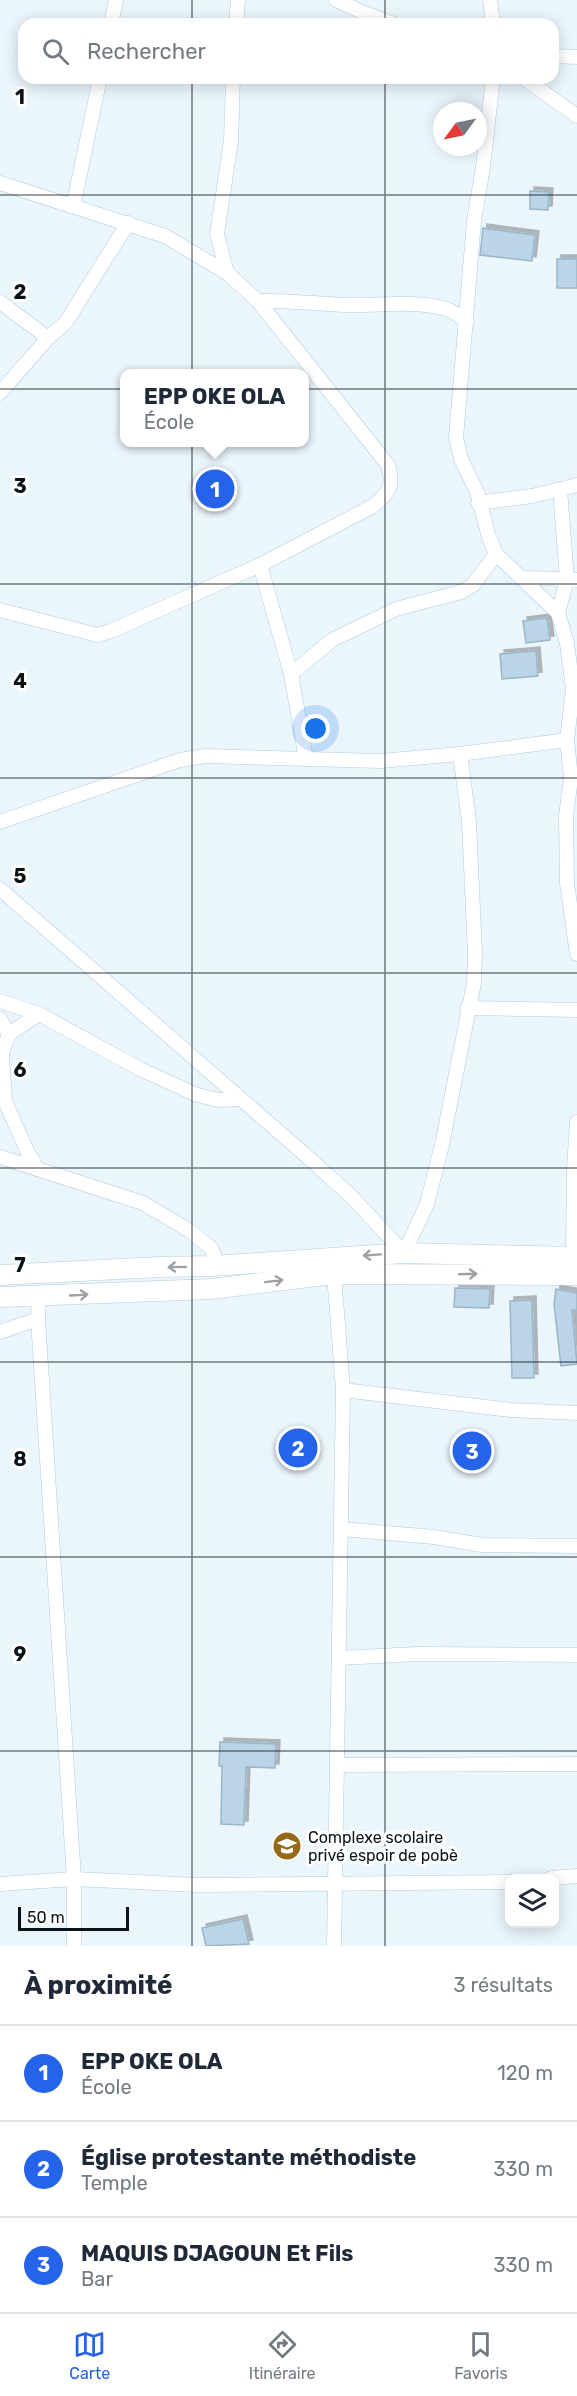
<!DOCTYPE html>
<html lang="fr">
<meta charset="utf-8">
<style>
body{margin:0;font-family:Rubik,sans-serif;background:#f2f2f3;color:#1f2937}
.controls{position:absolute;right:18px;bottom:18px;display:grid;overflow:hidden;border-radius:12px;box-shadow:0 3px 15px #0003}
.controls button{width:54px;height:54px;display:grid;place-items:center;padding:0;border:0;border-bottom:2px solid #e0e1e3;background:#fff;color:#1f2937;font:30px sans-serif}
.compass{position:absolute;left:433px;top:102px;width:54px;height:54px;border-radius:50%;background:#fff;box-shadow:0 3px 15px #0003;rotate:237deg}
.scale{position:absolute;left:18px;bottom:15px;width:111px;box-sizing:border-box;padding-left:6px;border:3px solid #091319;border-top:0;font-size:16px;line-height:21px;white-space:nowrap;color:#091319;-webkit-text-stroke:4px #fff;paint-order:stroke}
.you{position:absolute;left:316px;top:729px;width:21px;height:21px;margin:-15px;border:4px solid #fff;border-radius:50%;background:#1a73e8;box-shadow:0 0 0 9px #1a73e833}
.badge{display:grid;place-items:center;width:39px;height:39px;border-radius:50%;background:#2563eb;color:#fff;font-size:20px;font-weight:700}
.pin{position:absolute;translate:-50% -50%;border:3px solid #fff;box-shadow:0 2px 6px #0006}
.popup{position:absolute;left:120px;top:369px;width:189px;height:78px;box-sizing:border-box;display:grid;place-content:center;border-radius:12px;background:#fff;filter:drop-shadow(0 2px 4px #0005);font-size:20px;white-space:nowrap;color:#747a83}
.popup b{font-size:22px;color:#1f2937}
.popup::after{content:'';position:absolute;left:50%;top:100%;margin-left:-12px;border:12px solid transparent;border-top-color:#fff}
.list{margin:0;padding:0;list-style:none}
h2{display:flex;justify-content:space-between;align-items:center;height:78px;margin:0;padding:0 24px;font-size:26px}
h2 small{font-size:20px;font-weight:400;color:#747a83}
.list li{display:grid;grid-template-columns:39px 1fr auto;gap:18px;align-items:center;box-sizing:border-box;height:96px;padding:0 24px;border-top:2px solid #e0e1e3}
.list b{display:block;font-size:22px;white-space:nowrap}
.list p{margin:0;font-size:20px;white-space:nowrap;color:#747a83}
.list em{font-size:20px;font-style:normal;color:#747a83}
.icon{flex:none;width:33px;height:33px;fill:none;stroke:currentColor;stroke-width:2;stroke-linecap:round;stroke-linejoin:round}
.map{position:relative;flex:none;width:577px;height:1946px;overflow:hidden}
.search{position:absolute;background:#fff;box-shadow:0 3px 15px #0003;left:18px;right:18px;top:18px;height:66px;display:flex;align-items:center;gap:15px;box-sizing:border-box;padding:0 21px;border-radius:18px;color:#747a83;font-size:22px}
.sheet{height:366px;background:#fff}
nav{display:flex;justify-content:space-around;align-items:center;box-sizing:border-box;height:84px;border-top:2px solid #e0e1e3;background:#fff;font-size:16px;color:#747a83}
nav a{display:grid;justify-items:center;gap:3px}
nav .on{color:#2563eb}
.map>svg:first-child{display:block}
</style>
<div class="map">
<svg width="577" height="1946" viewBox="0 0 577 1946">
<defs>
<filter id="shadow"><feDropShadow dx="4" dy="-4" stdDeviation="0" flood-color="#0004"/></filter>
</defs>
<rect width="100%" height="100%" fill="#eaf5fc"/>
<g fill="#bad5e7" stroke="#9bb6c7" stroke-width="1.5" filter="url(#shadow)">
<path d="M530,191L549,192L548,210L530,209Z"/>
<path d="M483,228L535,235L532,261L480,255Z"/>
<rect x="557" y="259" width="20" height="29"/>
<path d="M547,618L550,640L526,643L523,621Z"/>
<path d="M536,651L538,676L502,679L500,654Z"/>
<path d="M455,1288L490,1289L489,1308L454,1307Z"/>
<path d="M556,1289L577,1293V1310H572L577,1364L561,1366L554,1304Z"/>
<path d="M532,1300L534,1378H512L510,1301Z"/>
<path d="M220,1742L276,1744L275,1768L246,1767L244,1825L221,1824L222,1766H219Z"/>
<path d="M243,1919L249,1944L206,1946L202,1928Z"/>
</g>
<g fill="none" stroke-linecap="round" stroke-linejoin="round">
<g stroke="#b0ccdd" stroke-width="15">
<g id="minor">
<path d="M336,0L362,12L394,24"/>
<path d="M490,0L493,24"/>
<path d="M111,24L116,0"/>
<path d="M236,24L238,0"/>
<path d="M553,56L577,57"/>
<path d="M493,78L483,167L474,221L456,438L461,459L477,492L489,537L496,554L558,613L567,643L573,689L567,740L571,778L566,816L567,883L577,954"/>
<path d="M524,78L577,116"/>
<path d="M0,183L165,236L227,273L258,301L388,465C394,487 390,491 373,506L260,565L111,631L97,635L0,610"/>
<path d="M73,207L100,78"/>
<path d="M227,273L217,234L231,141L233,78"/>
<path d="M258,301C288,300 317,304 346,305C378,306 412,300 443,308C452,310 460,316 467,322"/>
<path d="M0,302L48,338L66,322L128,223"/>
<path d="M0,393L48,338"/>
<path d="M478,503L532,496L577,485"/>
<path d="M260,565L291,674L306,759"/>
<path d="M522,578L567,579L560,490"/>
<path d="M558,613L567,579L577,580"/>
<path d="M291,674L332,640L396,609L461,592L473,585L496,554"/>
<path d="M0,822L180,760L205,756L380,761L460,754L567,740"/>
<path d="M0,889L302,1152L351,1196L404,1253L427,1204L442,1145L474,983L475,954L469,821L460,754"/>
<path d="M0,1001L39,1014L140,1069L197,1095L218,1100L240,1099"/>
<path d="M467,1008L577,1010"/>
<path d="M0,1019L9,1034"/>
<path d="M2,1054L5,1101L28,1153L37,1168"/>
<path d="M0,1059L9,1034L39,1014"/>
<path d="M0,1157L143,1203L190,1231L211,1248L214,1255L213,1266"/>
<path d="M573,1257L574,1169L577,1122"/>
<path d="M334,1274L343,1390L334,1946"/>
<path d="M39,1296L38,1319L74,1879V1946"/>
<path d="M0,1332L38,1319"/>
<path d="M343,1390L511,1410L577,1413"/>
<path d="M341,1529L434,1537L482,1545L577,1546"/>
<path d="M339,1658L417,1654L577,1655"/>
<path d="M338,1765L577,1764"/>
<path d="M551,1878L577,1876"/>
<path d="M0,1884L74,1879L198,1885L510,1882"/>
</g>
</g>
<g stroke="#b0ccdd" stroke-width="21">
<g id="primary">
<path d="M0,1275L160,1267L213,1266L404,1253L577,1257"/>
<path d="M0,1297L211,1289L334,1274L577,1275"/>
</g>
</g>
<use href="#minor" stroke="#fff" stroke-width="14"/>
<use href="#primary" stroke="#fff" stroke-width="20"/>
</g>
<defs><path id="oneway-shaft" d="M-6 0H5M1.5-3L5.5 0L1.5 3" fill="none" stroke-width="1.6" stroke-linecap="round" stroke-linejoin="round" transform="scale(1.5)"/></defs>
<g stroke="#9da1a3">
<use href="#oneway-shaft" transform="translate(372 1255) rotate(176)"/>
<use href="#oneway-shaft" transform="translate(177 1267) rotate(179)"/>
<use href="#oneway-shaft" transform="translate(468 1274) rotate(-2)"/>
<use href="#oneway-shaft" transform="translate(274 1281) rotate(-7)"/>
<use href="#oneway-shaft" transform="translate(79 1295) rotate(-3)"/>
</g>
<path fill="none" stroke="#091319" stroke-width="1.5" stroke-opacity="0.55" d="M192,0V24M385,0V24M192,78V1946M385,78V1946M0,195H577M0,389H577M0,584H577M0,778H577M0,973H577M0,1168H577M0,1362H577M0,1557H577M0,1751H577"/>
<defs>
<g id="school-disc" transform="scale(1.5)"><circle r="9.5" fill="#966817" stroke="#fff"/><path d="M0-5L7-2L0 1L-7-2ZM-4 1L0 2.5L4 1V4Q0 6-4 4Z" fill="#fff"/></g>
</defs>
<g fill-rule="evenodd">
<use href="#school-disc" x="287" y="1846"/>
</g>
<g text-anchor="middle" stroke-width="6" stroke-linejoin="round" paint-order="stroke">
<g font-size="16" fill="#091319" stroke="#fff" text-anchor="start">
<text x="308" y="1843">Complexe scolaire<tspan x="308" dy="18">privé espoir de pobè</tspan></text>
</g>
</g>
<g font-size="20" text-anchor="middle" font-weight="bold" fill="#091319" stroke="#fff" stroke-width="6" stroke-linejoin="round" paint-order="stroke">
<text x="20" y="104">1</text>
<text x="20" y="299">2</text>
<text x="20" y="493">3</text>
<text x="20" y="688">4</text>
<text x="20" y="883">5</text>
<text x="20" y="1077">6</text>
<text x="20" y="1272">7</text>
<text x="20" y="1466">8</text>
<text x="20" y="1661">9</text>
</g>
</svg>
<div class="controls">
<button><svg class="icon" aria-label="layers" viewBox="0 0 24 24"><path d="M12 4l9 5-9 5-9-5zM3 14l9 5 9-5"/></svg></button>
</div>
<svg class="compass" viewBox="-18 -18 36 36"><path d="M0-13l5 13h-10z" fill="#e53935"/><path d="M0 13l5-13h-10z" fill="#747a83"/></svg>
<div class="scale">50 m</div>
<div class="you"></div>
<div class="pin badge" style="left:215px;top:489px">1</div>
<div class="popup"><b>EPP OKE OLA</b>École</div>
<div class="pin badge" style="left:298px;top:1448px">2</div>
<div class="pin badge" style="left:472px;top:1451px">3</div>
<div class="search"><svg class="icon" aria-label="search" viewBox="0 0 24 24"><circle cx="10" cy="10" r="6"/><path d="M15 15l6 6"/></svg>Rechercher</div>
</div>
<section class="sheet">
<h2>À proximité<small>3 résultats</small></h2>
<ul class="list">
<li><span class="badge">1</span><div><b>EPP OKE OLA</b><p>École</p></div><em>120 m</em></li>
<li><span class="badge">2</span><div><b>Église protestante méthodiste</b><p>Temple</p></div><em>330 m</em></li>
<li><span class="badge">3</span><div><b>MAQUIS DJAGOUN Et Fils</b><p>Bar</p></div><em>330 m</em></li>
</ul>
</section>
<nav>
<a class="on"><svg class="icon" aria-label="map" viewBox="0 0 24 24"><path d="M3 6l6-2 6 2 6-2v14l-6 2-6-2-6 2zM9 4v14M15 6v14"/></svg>Carte</a>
<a><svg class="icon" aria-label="directions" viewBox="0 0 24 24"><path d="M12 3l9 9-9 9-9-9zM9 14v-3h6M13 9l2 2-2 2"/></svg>Itinéraire</a>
<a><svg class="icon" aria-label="saved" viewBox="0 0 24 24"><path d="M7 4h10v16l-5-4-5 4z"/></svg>Favoris</a>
</nav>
